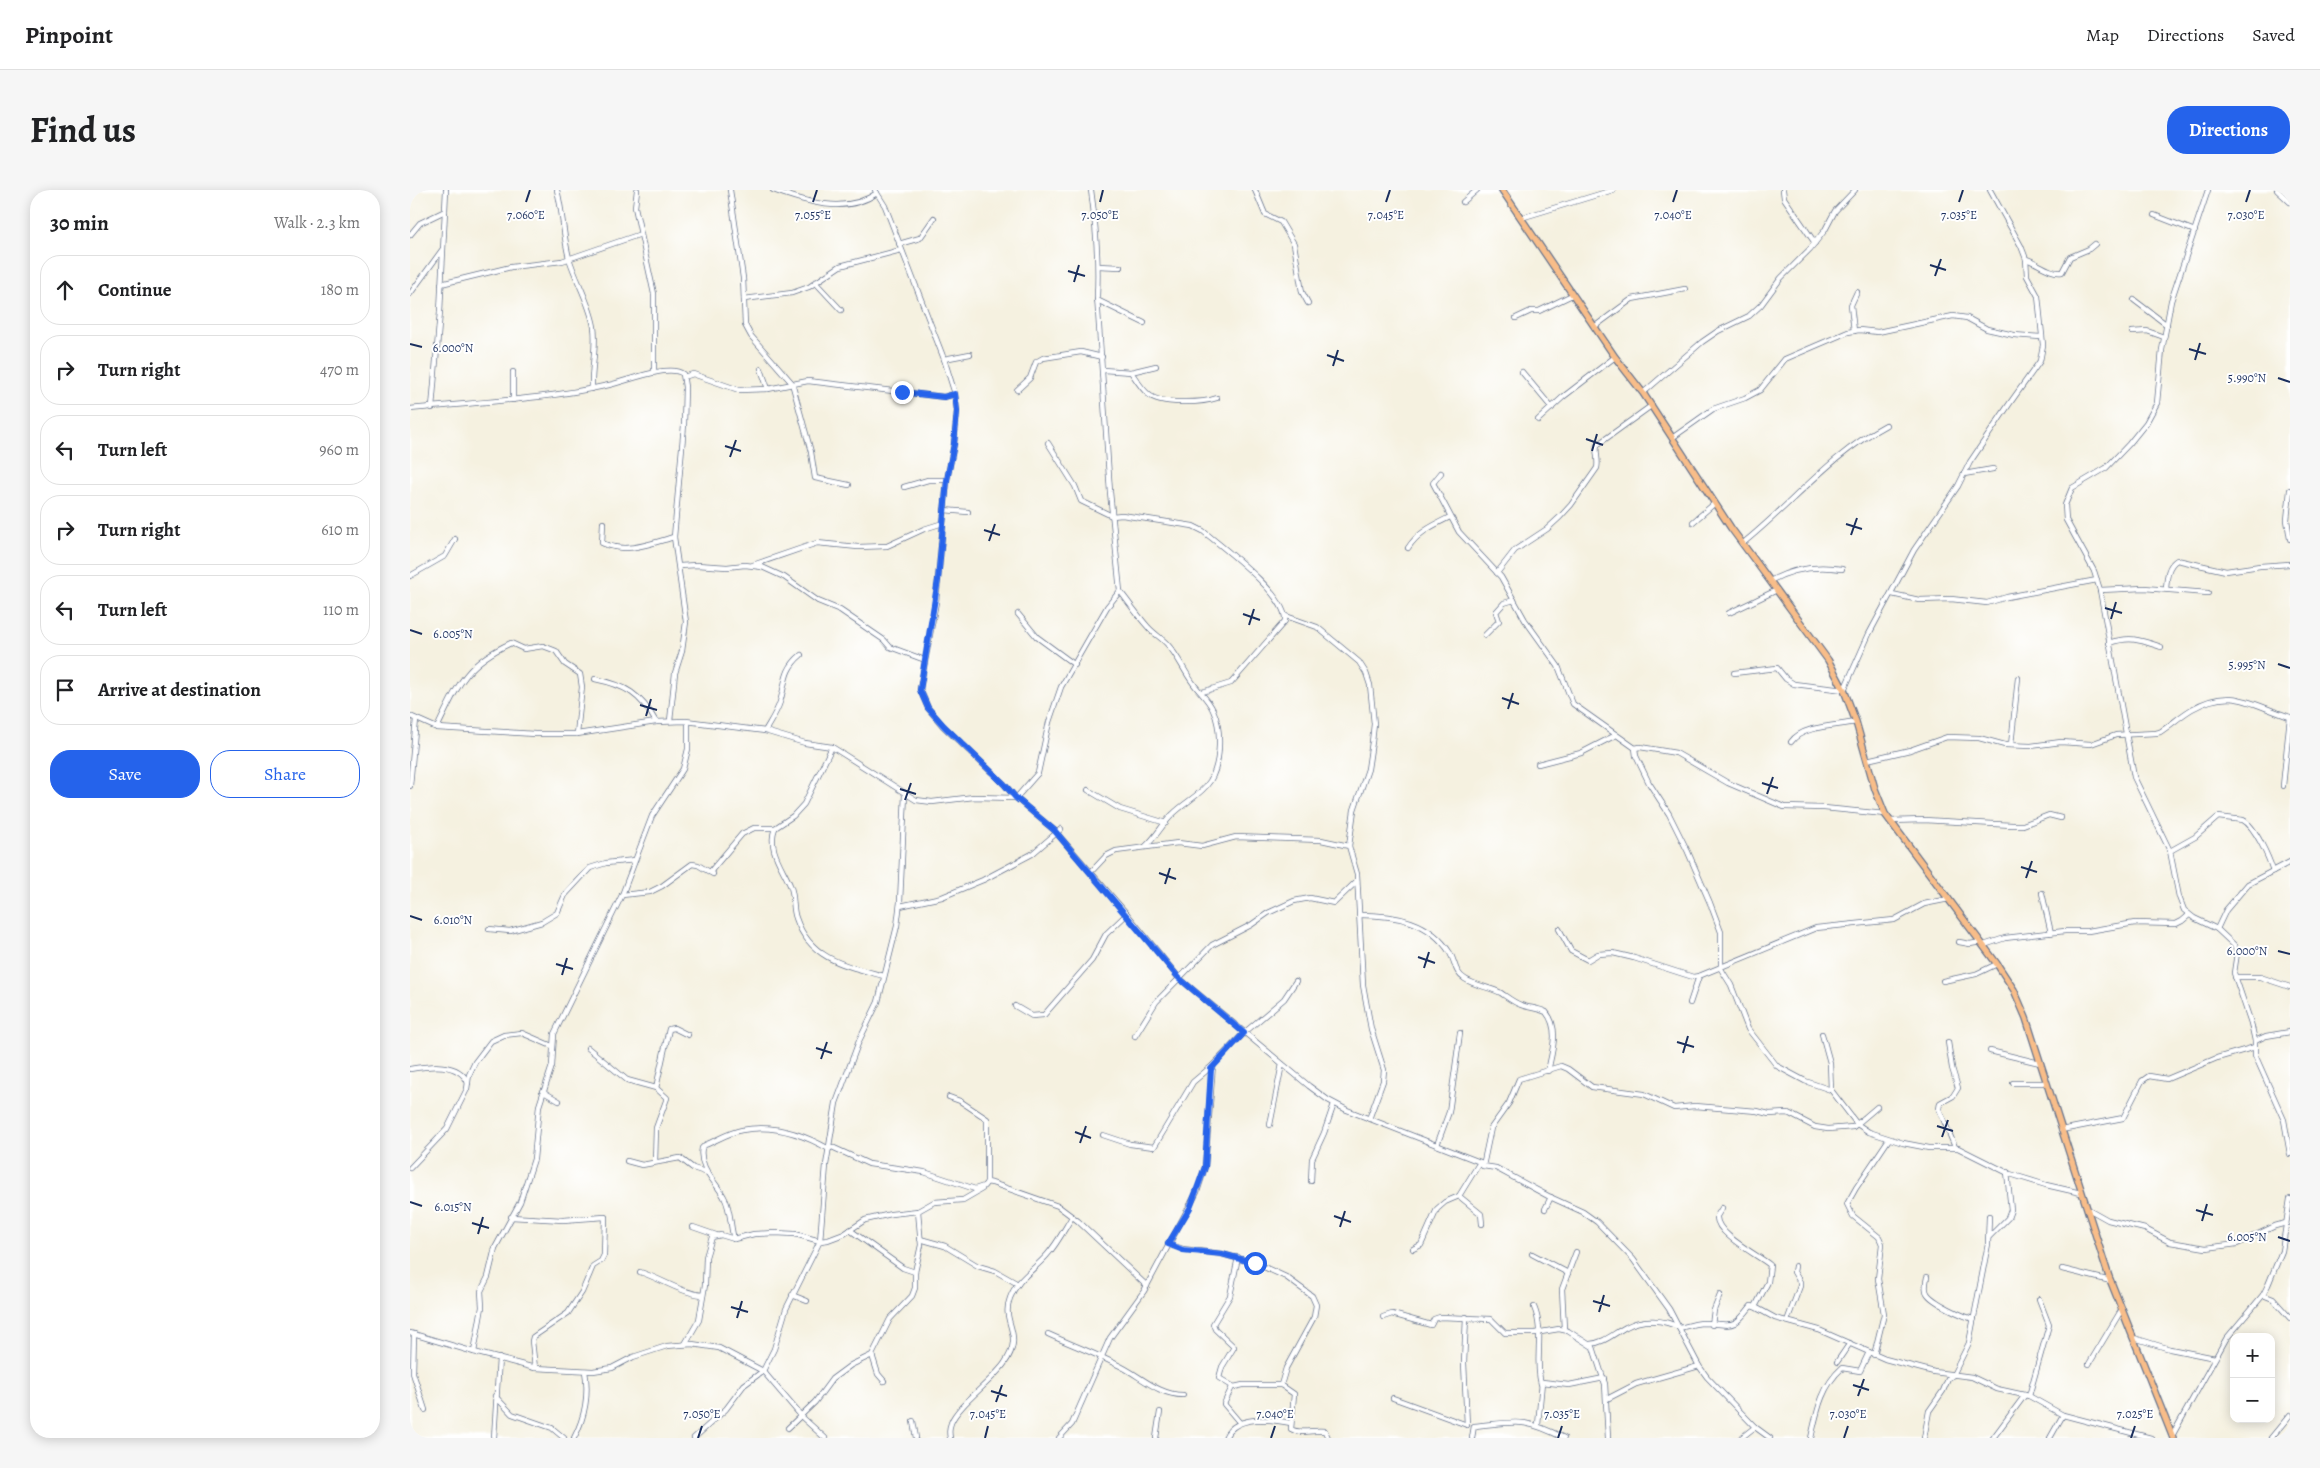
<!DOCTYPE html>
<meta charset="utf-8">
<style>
body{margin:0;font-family:Alegreya,serif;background:#f6f6f6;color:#202124}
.controls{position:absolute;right:15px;bottom:15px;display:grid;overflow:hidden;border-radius:10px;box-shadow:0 2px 12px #0003}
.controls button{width:45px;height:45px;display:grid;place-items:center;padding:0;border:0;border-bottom:1px solid #e0e0e0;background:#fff;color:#202124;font:25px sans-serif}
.stop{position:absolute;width:15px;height:15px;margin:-11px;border:4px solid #2563eb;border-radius:50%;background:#fff}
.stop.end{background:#2563eb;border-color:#fff;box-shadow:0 1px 5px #0008}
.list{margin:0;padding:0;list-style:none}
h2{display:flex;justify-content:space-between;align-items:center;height:65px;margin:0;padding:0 20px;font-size:21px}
h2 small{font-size:16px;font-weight:400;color:#757577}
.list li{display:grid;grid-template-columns:32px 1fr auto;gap:15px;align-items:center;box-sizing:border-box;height:70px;margin:0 10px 10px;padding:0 10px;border:1px solid #e0e0e0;border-radius:20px}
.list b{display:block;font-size:19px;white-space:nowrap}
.list em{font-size:16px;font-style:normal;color:#757577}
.actions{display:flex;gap:10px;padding:15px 20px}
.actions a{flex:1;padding:11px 0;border:1px solid #2563eb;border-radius:20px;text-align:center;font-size:18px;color:#2563eb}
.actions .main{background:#2563eb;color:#fff}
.icon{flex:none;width:28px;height:28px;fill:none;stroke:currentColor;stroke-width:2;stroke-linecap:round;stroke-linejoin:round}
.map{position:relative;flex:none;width:1880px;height:1248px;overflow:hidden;border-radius:20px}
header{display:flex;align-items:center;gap:30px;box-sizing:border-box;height:70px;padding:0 25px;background:#fff;border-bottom:1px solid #e0e0e0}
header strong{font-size:24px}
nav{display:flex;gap:28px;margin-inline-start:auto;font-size:18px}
.intro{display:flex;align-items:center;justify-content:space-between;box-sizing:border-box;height:120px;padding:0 30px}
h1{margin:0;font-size:35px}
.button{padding:12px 22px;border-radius:20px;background:#2563eb;color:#fff;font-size:18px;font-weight:700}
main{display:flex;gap:30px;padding:0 30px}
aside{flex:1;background:#fff;border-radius:20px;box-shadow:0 2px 12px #0003}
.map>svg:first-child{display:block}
</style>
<header>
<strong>Pinpoint</strong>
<nav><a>Map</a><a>Directions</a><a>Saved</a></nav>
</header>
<div class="intro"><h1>Find us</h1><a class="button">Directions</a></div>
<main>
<aside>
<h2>30 min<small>Walk · 2.3 km</small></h2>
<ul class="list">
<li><svg class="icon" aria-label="ahead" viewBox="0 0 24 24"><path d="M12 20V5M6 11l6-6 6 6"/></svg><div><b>Continue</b></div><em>180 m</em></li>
<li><svg class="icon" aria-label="right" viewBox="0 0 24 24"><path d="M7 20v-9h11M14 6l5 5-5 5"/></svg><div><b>Turn right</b></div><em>470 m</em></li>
<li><svg class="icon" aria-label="left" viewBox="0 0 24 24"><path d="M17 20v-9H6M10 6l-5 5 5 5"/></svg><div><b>Turn left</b></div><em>960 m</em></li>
<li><svg class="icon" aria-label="right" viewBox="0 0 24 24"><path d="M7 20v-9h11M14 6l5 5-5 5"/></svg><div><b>Turn right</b></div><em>610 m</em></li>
<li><svg class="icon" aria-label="left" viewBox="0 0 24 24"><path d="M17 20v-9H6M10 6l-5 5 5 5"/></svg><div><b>Turn left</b></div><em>110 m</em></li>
<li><svg class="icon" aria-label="arrive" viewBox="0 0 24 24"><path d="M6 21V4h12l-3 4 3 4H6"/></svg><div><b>Arrive at destination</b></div></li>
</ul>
<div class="actions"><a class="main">Save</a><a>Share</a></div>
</aside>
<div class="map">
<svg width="1880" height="1248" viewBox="0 0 1880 1248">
<rect width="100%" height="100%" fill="#fff"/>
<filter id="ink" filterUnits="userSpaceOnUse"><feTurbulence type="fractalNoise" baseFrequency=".02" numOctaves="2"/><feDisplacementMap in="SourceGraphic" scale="10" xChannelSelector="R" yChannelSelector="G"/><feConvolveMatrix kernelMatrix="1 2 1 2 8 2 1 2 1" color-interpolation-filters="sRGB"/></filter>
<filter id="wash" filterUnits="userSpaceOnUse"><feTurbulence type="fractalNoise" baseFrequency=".0096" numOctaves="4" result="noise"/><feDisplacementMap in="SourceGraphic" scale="20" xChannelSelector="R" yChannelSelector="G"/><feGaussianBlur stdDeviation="1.12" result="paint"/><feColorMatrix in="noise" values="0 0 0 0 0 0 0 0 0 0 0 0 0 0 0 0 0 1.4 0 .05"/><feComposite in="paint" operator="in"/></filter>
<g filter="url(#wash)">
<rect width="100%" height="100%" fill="#f5f1e0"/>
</g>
<g filter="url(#ink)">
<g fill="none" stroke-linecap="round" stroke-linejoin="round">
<g stroke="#67738c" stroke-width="6">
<g id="minor">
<path d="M147,0C153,23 153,45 159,68C166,91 180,113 184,137C187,157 181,178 182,199"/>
<path d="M227,0L225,17L244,104V182"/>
<path d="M320,0L333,88L335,135L341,146L382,193L401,262L405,288L439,295"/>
<path d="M363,0C396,12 436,25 467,3"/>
<path d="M465,0L475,16L534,169L545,204L547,221L544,254L537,290L526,412L510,499L518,518L533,536L594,594L606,608L644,640L717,724L769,788L899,896L918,910L937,920L1070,972L1073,976L1086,978L1140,1007L1173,1022L1187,1032L1223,1069L1259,1119L1289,1176L1297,1187L1345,1237L1360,1248"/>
<path d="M845,0L855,24L871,32L884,54L892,102L898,113"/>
<path d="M1373,0L1374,8L1405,53"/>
<path d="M1798,0L1761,111L1752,160L1747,213L1736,233L1719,254L1696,278L1662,298L1655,315L1656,330L1684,381L1690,400L1724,587L1760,661L1769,707L1774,720L1784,728L1807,739L1824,755L1827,763L1824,783L1841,833L1845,851V865L1874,930L1880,964"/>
<path d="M1867,0L1880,12"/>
<path d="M1053,12L1067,0"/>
<path d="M1744,25L1785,41"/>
<path d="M1111,28L1203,0"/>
<path d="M0,45L10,33L35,21"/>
<path d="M489,54L510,48L524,28"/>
<path d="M1616,69C1627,72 1640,84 1652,82L1660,67L1679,59L1685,54"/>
<path d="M688,76L710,77"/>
<path d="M405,92L431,120"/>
<path d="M31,94L101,77L152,71L231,44"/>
<path d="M0,104L32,60"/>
<path d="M334,109L382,103L399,97L430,76L491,60"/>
<path d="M687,110L734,133"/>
<path d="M1724,110L1757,135"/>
<path d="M1106,128L1121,121H1129L1162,105"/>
<path d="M1184,137L1222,109L1275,99"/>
<path d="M1444,141L1441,115L1447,102"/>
<path d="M1722,142L1737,141L1754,147"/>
<path d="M534,169L560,164"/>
<path d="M351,179L358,199"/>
<path d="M693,180L721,182L746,176"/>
<path d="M721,182C726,189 731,198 738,204C749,215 793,213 807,208"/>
<path d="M1112,182L1142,218"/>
<path d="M274,187L283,184L329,200L358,199L398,191L534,207L545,204"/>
<path d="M607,200L620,188L626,172L633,168L671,162L692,167"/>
<path d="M1233,203L1292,152L1308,141L1339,126L1351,115L1371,88L1400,59L1415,40L1425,21L1445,0"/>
<path d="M103,210V182"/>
<path d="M22,218L30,122L36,0"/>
<path d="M0,219C66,212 133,210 199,195C215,192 259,173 273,184L275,197L274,235L264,347L276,432L272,461L265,483L260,531"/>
<path d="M1128,230L1153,207L1205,167"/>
<path d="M1262,248L1303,219L1335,208L1350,200L1375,169L1438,142L1449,140L1468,142L1543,126L1557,128L1577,139L1604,145L1631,147"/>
<path d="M638,253L665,296L671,311L702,326L712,325L783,336L793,341C811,356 878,406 875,431L821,493L792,502"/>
<path d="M1031,283L1023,293L1049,342L1091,387L1115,430L1148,476L1163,514L1225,558L1226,566L1239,593L1259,624L1278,662L1300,713L1311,742V779L1321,795L1338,839L1367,876L1395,891L1421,900L1447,934L1467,917"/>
<path d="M1554,284L1583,279"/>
<path d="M494,297L518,290H537"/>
<path d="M1880,300L1877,330L1880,349"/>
<path d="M534,320L558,322"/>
<path d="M1283,332L1305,313"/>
<path d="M193,333L192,353C216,364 239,354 264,347"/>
<path d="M1332,354C1381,315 1420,265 1476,235"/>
<path d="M998,358C1008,342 1024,335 1040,327"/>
<path d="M343,375L407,353L448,357L477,356L514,339L533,333"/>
<path d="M269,376L287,375L317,377L335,375L352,377L374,387L408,411L430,420L474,450L480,457L515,470"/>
<path d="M1087,383L1105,360L1137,339L1150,327L1161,315L1187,278C1189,270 1185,263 1187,255L1241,216"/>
<path d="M0,386L35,366L45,349"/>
<path d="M1360,391C1383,378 1406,375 1432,379"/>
<path d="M1756,399C1757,388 1757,376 1767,370L1816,381L1850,376L1880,374"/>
<path d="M1690,400L1734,398L1798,403"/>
<path d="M710,401C719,413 728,426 738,437C744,444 752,448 758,455C768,466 774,481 783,493C790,503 798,509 803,520C812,539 811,573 800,591C791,605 775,612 763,624C753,633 747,646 736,656"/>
<path d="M1482,404L1509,410L1541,409L1577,413L1597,407L1687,390"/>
<path d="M1319,423L1367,400"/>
<path d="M608,424L627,447L665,475"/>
<path d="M876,426L907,437L949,472L956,483L960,495L964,534L962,552L958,579L944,620L939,656"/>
<path d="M1075,445L1089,431L1086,422L1094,413L1104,410"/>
<path d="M1699,453C1721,446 1730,450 1751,457"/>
<path d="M1324,483L1367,478L1376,489L1384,494L1434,500L1459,444L1504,360L1548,296L1560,272L1600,213L1630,171L1633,155L1628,106L1617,86L1616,69L1611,56L1580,0"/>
<path d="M185,489C215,495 231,504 246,532"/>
<path d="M0,526L27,538L125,544H167L246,532L276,531L355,541L395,553L422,557L506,610L522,612L564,607L606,608L628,583L639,532L651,497L697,417L710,401L700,302L687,106C689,70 686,36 681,0"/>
<path d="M27,538C48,495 55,474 101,453L114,459L133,456L141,459L146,461L155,474L170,484L172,497L167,544"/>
<path d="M355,541C360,532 367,522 370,512C376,493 373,480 391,465"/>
<path d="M1381,552C1393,535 1427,536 1446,532"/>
<path d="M1601,555L1608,488"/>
<path d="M1225,558L1230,557L1266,563L1318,593L1374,617L1414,618L1475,624"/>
<path d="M1457,570L1500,560L1537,547L1569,548L1595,555L1621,556L1651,552L1681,554L1706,545L1746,543L1750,542C1761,535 1770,526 1782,519C1821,496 1842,515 1880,527"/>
<path d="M1128,574L1171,563L1206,545"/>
<path d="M0,596L6,529"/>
<path d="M1873,596L1880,527"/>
<path d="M678,600L710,619L756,633"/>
<path d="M1480,631L1514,630L1602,635H1613L1639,625L1651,628"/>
<path d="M365,638C357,659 372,676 380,695C385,705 382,718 386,728C400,770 437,776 474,786"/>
<path d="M1760,661L1785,647L1808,627L1833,630C1845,636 1859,668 1863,681"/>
<path d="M300,682L332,644L344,638H365L383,626L394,614L422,557"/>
<path d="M681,682L696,666L706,661L768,653L792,656L826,647L911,650L939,656L947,684L953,795L961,839L974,880L973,891L959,929"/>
<path d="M1632,703L1641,743"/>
<path d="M212,705L240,702L252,696L282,674L288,675L303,684"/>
<path d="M490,716L532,707L573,690L622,664L651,639"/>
<path d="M950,725C986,725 1020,731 1040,763C1046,773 1044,782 1055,789C1066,796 1079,797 1091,803C1097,807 1103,812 1111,815C1119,818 1128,818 1136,822C1150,839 1142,862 1138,881"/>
<path d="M79,739L100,741L132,732L147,723L155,705L180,678L196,673L225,670"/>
<path d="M1149,739L1161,761L1178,770L1188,764L1203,763L1224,768L1283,787L1289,786L1406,738L1484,730L1514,714L1539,709"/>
<path d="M1807,739L1816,720L1838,694L1880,672"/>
<path d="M1549,752L1560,754L1571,752"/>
<path d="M1574,755L1595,748L1655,741H1678L1725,733L1766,734L1772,731L1779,725"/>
<path d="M1825,787H1850L1880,797"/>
<path d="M1533,791L1566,784L1587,774"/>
<path d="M1280,813L1289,786"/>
<path d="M605,816L622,826L634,825L682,770L696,744L717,724"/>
<path d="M1412,844L1420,873L1421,900"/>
<path d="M725,846L746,812L802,755L841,735L858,723L884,711L900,708L924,713L947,691"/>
<path d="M1845,851L1856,846L1880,842"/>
<path d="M1538,852L1542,878L1548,898L1543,906L1530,913L1529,919L1545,957"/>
<path d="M178,858L217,890L246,898L257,908L246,938L245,972"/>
<path d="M1580,861L1630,873"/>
<path d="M0,879C18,876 49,871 58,893"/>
<path d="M1603,893H1637"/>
<path d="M246,898L259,839L264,838L278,845"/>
<path d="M132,901L149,911"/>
<path d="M539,907L550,911L577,929V992"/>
<path d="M860,935L872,874"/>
<path d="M1651,940L1713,928L1732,891L1739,886L1757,889L1807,868L1845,857"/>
<path d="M693,945L720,954L744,957L783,892L802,876"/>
<path d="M1027,955L1039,922L1050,843"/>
<path d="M217,971L232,975L270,968L283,978L298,983"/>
<path d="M1073,976L1081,938L1099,913L1109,889L1151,876L1158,879L1182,897L1234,904L1264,918L1285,916L1347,921L1359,924L1378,923L1405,937L1418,939L1443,937L1447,934L1459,942L1493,953L1519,958H1548L1600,984L1636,995L1671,1003"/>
<path d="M0,978L37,939L57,899L59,885L65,872L81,851L94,845L112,843L142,856"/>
<path d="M901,991L902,969L914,943L924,914"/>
<path d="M1049,1006L1071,1024L1072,1034"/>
<path d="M1135,1019L1141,1007"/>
<path d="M1680,1020L1698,1030L1735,1039L1760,1052L1796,1058L1827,1054L1865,1036L1876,1033"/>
<path d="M101,1027L153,1030L195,1027L194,1065L191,1071L183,1076L172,1102L158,1123L123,1147L122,1151L125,1178"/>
<path d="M283,1037L306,1045"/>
<path d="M440,1040L493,1078L505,1082"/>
<path d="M1579,1047L1598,1028L1601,1020L1597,982"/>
<path d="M324,1049C320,1036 321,1019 314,1007C306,992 288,977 292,958L295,955C307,950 320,942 332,940C362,934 393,944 419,959L422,957L459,974L514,982L565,999L574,996L577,992L582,993L648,1016L668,1031L737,1096"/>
<path d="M510,1049L535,1056L568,1076L585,1081L608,1094"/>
<path d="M758,1054L773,1059L812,1064L845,1073L876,1087L902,1106L906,1115L904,1127L876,1178L871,1195"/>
<path d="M1003,1059L1011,1055L1027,1019L1035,1012L1049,1006L1070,972"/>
<path d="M1122,1064L1158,1083"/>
<path d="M828,1067L820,1106L803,1134L805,1139L824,1157L812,1177L809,1188L824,1197L833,1195H871L884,1204L881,1239C890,1245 904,1239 915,1241L918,1248"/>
<path d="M1652,1079L1701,1091"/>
<path d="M230,1082C252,1089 271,1103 293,1105"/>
<path d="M1517,1087C1516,1093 1514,1098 1517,1103C1522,1112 1554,1127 1564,1129"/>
<path d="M382,1105L397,1111"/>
<path d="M1853,1105L1863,1109L1880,1128"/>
<path d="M1124,1117C1135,1143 1124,1168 1131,1194"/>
<path d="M1345,1117L1365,1128L1409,1140L1475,1169L1524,1182L1562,1187L1587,1199L1619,1206L1653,1225L1741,1248"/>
<path d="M973,1127L982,1124L1021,1135L1024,1129L1030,1127L1081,1129L1095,1143H1125L1149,1139L1158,1141L1183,1157L1195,1194L1198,1248"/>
<path d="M1056,1127L1054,1173L1057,1235"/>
<path d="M1377,1131L1390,1096V1092L1384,1082L1385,1076"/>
<path d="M1302,1135L1304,1120L1310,1105"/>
<path d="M1154,1139L1152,1099L1166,1062"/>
<path d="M0,1143L64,1162L125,1178L183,1181L202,1178L223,1167L257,1156L282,1154L309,1158L353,1181L393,1228L415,1248"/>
<path d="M4,1144L3,1183L15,1220"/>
<path d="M638,1144C660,1154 684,1163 706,1174C729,1184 747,1205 773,1205"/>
<path d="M1724,1148L1760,1159L1805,1168"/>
<path d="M275,1154L289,1130L295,1095L296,1067L302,1047L311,1045L324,1049L344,1044L365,1043L385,1044L410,1051L418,1050L434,1044L455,1030L481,1024L508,1021L524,1012L553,1010L572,999"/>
<path d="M1180,1154C1195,1153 1204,1143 1216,1137C1232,1128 1254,1129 1270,1138C1277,1136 1286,1133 1294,1133C1322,1134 1322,1141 1341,1116L1345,1117L1358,1092L1360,1075C1348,1065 1305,1044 1307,1026L1312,1018"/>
<path d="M64,1162L72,1117L71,1101L78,1087L85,1058L110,1012L124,969L129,916L142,876L144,844L212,705L242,626L273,579L278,559V532"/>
<path d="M462,1165L468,1184L474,1191"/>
<path d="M1464,1165L1474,1124L1468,1089L1472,1054L1469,1047L1443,1026L1437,1014L1446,998L1479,949"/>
<path d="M1427,1172L1440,1153"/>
<path d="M1679,1174L1712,1119"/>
<path d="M822,1197L814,1214L830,1233"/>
<path d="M85,1206L102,1224L142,1238L154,1248"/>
<path d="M1619,1206L1639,1135L1629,1109"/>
<path d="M983,1208L1057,1235"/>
<path d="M1197,1209L1226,1194L1289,1176"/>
<path d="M503,1231L506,1248"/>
<path d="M1128,1235L1132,1192L1159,1195L1194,1188"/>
<path d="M378,1238L405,1212L422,1189L441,1175L462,1165L480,1129L502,1106L505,1098V1082L511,1055L508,1021"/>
<path d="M1762,1246L1816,1149L1853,1105L1858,1095L1872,1061L1880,1009"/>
<path d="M84,1248L89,1168"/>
<path d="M164,1248C175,1227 179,1204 175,1181"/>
<path d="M284,1248L316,1219L334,1195L353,1181L364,1159L376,1119L410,1051L416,975L426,913L449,851L468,812L487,736L490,712L495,604"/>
<path d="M540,1248C539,1243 539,1238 541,1233C547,1216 581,1192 594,1174C616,1143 590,1134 600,1108C607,1089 624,1080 637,1065C647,1054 654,1040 662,1027"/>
<path d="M649,1248L662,1234L700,1148L734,1101L787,1002L795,977L803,875L834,843L874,809L886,791"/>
<path d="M746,1248L750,1222"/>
<path d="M815,1248C825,1224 861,1229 881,1233"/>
<path d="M1062,1248L1064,1236C1107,1232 1113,1227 1154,1248"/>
<path d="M1331,1248L1345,1237"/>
<path d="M1401,1248C1407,1222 1411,1197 1432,1178L1450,1181L1459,1162"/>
<path d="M1514,1248L1519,1221L1533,1201L1538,1189L1543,1185L1559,1153L1578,1054L1579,1026"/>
<path d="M1583,1248L1615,1205"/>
<path d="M1640,1248L1653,1225"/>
<path d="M1861,1248L1880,1225"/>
</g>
</g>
<g stroke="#67738c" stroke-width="8">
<path id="major" d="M1092,0L1205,167L1233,203L1321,338L1418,470L1434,500L1446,532L1465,599L1475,624L1587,774L1604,800L1616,828L1699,1087L1763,1248"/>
</g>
<use href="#minor" stroke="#fff" stroke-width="4.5"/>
<use href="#major" stroke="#f8bd89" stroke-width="5.5"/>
</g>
</g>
<g fill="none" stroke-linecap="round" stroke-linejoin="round" filter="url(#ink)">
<path stroke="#2563eb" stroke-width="6" d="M492,202L534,207L545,204L547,221L544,254L537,290L528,390L510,500L518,518L534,536L594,594L606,608L644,640L769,788L834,843L801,879L795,977L780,1018L758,1054L773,1060L812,1064L845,1073"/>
</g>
<path fill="none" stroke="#1b2f5e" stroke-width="2" d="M116,12L120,0M403,12L407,0M690,12L693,0M976,12L980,0M1263,12L1267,0M1549,12L1553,0M1836,12L1840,0M1520,75L1536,80M658,81L675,86M1525,86L1531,69M664,92L669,75M0,154L12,157M1779,159L1796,164M917,165L934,171M1785,170L1790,153M923,176L928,160M1868,188L1880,192M1176,249L1193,255M315,256L331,261M1182,261L1187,244M320,267L326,250M1436,334L1452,339M574,340L590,345M1441,345L1447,328M579,351L585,334M1695,418L1712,423M833,424L850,430M1701,429L1706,412M839,435L844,419M0,440L12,444M1868,474L1880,478M1092,508L1109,514M230,515L247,520M1098,519L1103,503M236,526L241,509M1352,593L1368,598M490,599L506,604M1357,604L1363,587M495,610L501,593M1611,677L1627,682M749,683L766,689M1616,688L1622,671M755,694L760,678M0,726L12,730M1868,761L1880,764M1008,767L1025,773M146,774L163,779M1014,778L1019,762M152,785L157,768M1267,852L1284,857M406,858L422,863M1273,863L1278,846M411,869L417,852M1527,936L1543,941M665,942L681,948M1532,947L1538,930M670,953L676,936M0,1012L12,1016M1786,1020L1803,1025M924,1026L941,1032M1792,1031L1797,1014M62,1033L79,1038M930,1037L935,1021M68,1044L73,1027M1868,1047L1880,1051M1183,1111L1200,1116M321,1117L338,1122M1189,1122L1194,1105M327,1128L332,1111M1443,1195L1459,1200M581,1201L597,1206M1448,1206L1454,1189M586,1212L592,1195M288,1248L292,1236M575,1248L578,1236M861,1248L865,1236M1148,1248L1152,1236M1434,1248L1438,1236M1721,1248L1725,1236"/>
<g font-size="12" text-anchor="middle" fill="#1b2f5e" stroke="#fff" stroke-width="4" stroke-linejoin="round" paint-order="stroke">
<text x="116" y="29">7.060°E</text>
<text x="403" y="29">7.055°E</text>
<text x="690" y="29">7.050°E</text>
<text x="976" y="29">7.045°E</text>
<text x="1263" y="29">7.040°E</text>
<text x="1549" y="29">7.035°E</text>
<text x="1836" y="29">7.030°E</text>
<text x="43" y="162">6.000°N</text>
<text x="1837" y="192">5.990°N</text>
<text x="43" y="448">6.005°N</text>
<text x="1837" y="479">5.995°N</text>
<text x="43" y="734">6.010°N</text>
<text x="1837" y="765">6.000°N</text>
<text x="43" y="1021">6.015°N</text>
<text x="1837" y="1051">6.005°N</text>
<text x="292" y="1228">7.050°E</text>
<text x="578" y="1228">7.045°E</text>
<text x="865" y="1228">7.040°E</text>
<text x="1152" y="1228">7.035°E</text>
<text x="1438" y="1228">7.030°E</text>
<text x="1725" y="1228">7.025°E</text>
</g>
</svg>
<div class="controls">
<button>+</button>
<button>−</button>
</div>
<div class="stop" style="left:845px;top:1073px"></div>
<div class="stop end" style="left:492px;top:202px"></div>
</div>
</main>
